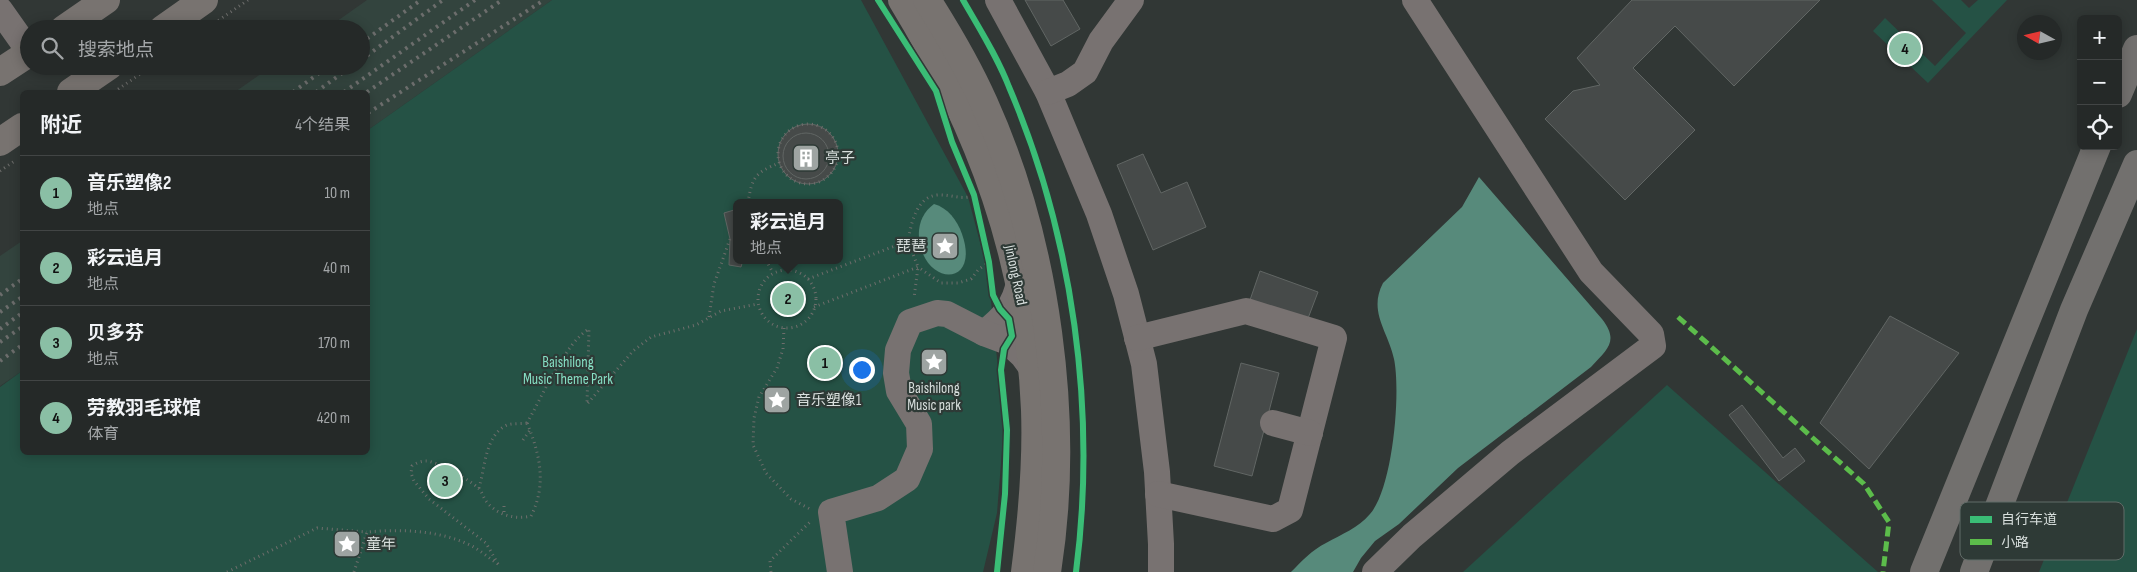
<!DOCTYPE html>
<html lang="zh">
<meta charset="utf-8">
<style>
body{margin:0;font-family:"Sofia Sans Condensed","Noto Sans SC",sans-serif;background:#2d3130;color:#f1f3f6}
.controls{position:absolute;right:15px;top:15px;display:grid;overflow:hidden;border-radius:8px;box-shadow:0 2px 12px #0003}
.controls button{width:45px;height:45px;display:grid;place-items:center;padding:0;border:0;border-bottom:1px solid #424545;background:#252928;color:#f1f3f6;font:25px sans-serif}
.compass{position:absolute;left:2017px;top:15px;width:45px;height:45px;border-radius:50%;background:#252928;box-shadow:0 2px 12px #0003;rotate:278deg}
.you{position:absolute;left:861px;top:369px;width:18px;height:18px;margin:-12px;border:4px solid #fff;border-radius:50%;background:#1a73e8;box-shadow:0 0 0 8px #1a73e833}
.badge{display:grid;place-items:center;width:32px;height:32px;border-radius:50%;background:#8abfa5;color:#111;font-size:16px;font-weight:700}
.pin{position:absolute;translate:-50% -50%;border:2px solid #fff;box-shadow:0 1px 5px #0006}
.popup{position:absolute;left:733px;top:199px;width:110px;height:65px;box-sizing:border-box;display:grid;place-content:center;border-radius:8px;background:#252928;filter:drop-shadow(0 1px 4px #0005);font-size:16px;white-space:nowrap;color:#a3a6a8}
.popup b{font-size:19px;color:#f1f3f6}
.popup::after{content:'';position:absolute;left:50%;top:100%;margin-left:-10px;border:10px solid transparent;border-top-color:#252928}
.list{margin:0;padding:0;list-style:none}
h2{display:flex;justify-content:space-between;align-items:center;height:65px;margin:0;padding:0 20px;font-size:21px}
h2 small{font-size:16px;font-weight:400;color:#a3a6a8}
.list li{display:grid;grid-template-columns:32px 1fr auto;gap:15px;align-items:center;box-sizing:border-box;height:75px;padding:0 20px;border-top:1px solid #424545}
.list b{display:block;font-size:19px;white-space:nowrap}
.list p{margin:0;font-size:16px;white-space:nowrap;color:#a3a6a8}
.list em{font-size:16px;font-style:normal;color:#a3a6a8}
.icon{flex:none;width:28px;height:28px;fill:none;stroke:currentColor;stroke-width:2;stroke-linecap:round;stroke-linejoin:round}
.map{position:relative;flex:none;width:2137px;height:572px;overflow:hidden}
.search{position:absolute;background:#252928;box-shadow:0 2px 12px #0003;left:20px;top:20px;width:350px;height:55px;display:flex;align-items:center;gap:12px;box-sizing:border-box;padding:0 18px;border-radius:28px;color:#a3a6a8;font-size:19px}
.panel{position:absolute;background:#252928;box-shadow:0 2px 12px #0003;left:20px;top:90px;width:350px;height:365px;border-radius:8px}
.map>svg:first-child{display:block}
</style>
<div class="map">
<svg width="2137" height="572" viewBox="0 0 2137 572">
<rect width="100%" height="100%" fill="#313735"/>
<g fill="#33443e">
<path d="M367,0H552L368,130V92H235L272,66H361V29H326Z"/>
<path d="M22,241V371L0,386V256Z"/>
</g>
<g fill="#255245" fill-rule="evenodd">
<path d="M552,0H861L968,197L988,272L1004,426L997,513L983,572H0V387L22,371V452H368V130ZM737,203H839V260H737Z"/>
<path d="M1932,0H1961L1969,8L1978,0H2007L1928,83L1873,31L1885,18L1935,66L1966,33Z"/>
<path d="M2137,329V572H2039Z"/>
<path d="M1667,385L1878,572H1463Z"/>
</g>
<g fill="#578a7b">
<path d="M1479,177L1602,319C1619,341 1608,349 1591,367L1458,468L1399,524L1375,541L1361,558L1353,572H1291C1302,561 1312,550 1326,543C1342,534 1358,528 1370,514C1393,488 1401,392 1394,359C1388,331 1368,312 1383,283L1462,207Z"/>
<path d="M934,204C948,208 957,220 962,234C981,288 923,287 919,237C918,224 923,212 934,204Z"/>
<circle cx="787" cy="298" r="13"/>
</g>
<g fill="#464a49" stroke="#616664">
<path d="M1025,0H1063L1080,29L1051,46Z"/>
<path d="M1632,0H1820L1734,86L1675,26L1633,68L1695,130L1625,200L1545,119L1573,91L1600,85L1577,58Z"/>
<circle cx="808" cy="154" r="30"/>
<circle cx="806" cy="156" r="23"/>
<path d="M1143,154L1161,193L1187,182L1206,227L1153,250L1117,165Z"/>
<path d="M734,210L737,215V260H743L741,267L729,265L730,239L724,213Z"/>
<path d="M1260,271L1318,292L1307,321L1250,300Z"/>
<path d="M1890,316L1959,353L1869,469L1820,423Z"/>
<path d="M1241,363L1279,373L1252,476L1214,466Z"/>
<path d="M1742,405L1783,458L1795,448L1805,461L1779,481L1729,415Z"/>
</g>
<g fill="none" stroke-linecap="round" stroke-linejoin="round">
<g stroke="#6e6e6c" stroke-width="3" stroke-dasharray="1 4" stroke-linecap="butt">
<path d="M206,29L248,0"/>
<path d="M114,92L152,66"/>
<circle cx="808" cy="154" r="30"/>
<path d="M0,171L16,160"/>
<path d="M748,203C752,177 755,173 779,163"/>
<path d="M908,241L918,267L914,298"/>
<path d="M766,260L773,273"/>
<circle cx="787" cy="299" r="29"/>
<path d="M808,279L908,241C911,225 916,196 938,195C950,194 960,200 973,196"/>
<path d="M814,307L918,267L941,283H958L971,279L978,270L989,262"/>
<path d="M709,317L714,284L730,239"/>
<path d="M784,328L783,349L777,368L759,397L754,418L753,445L766,473L791,499L810,509"/>
<path d="M527,423C542,397 565,343 589,329L587,404L633,351L651,337L696,325L721,311L758,304"/>
<path d="M523,440L530,430"/>
<path d="M479,488C485,468 485,435 507,425C513,423 521,424 527,423"/>
<path d="M504,506V513"/>
<path d="M498,564L486,543L429,499L414,481L411,473L412,466C416,463 421,461 426,461C437,461 470,480 478,488C482,491 483,497 486,501C496,515 516,520 531,516C547,485 540,454 527,423"/>
<path d="M227,572L317,528L367,532"/>
<path d="M354,572L367,532C401,529 440,530 472,546C481,551 489,558 498,564"/>
<path d="M771,572L770,561L812,520"/>
</g>
<g stroke="#787271" stroke-width="26">
<path d="M998,0L1048,92L1099,214L1126,294L1144,364L1157,472L1161,544V572"/>
<path d="M0,10L29,51"/>
<path d="M1048,92L1068,84L1085,72L1101,41L1131,0"/>
<path d="M984,333C1002,319 1015,306 1019,282"/>
<path d="M1137,338L1246,311L1334,338L1290,510L1273,519L1158,494"/>
<path d="M1273,423L1310,433"/>
<path d="M840,572L831,512L878,498L907,479L920,449L919,424L899,391L896,373L898,350L910,322L937,313L947,314L984,333L1008,342L1023,356L1031,367"/>
<path d="M1375,572L1412,536L1510,453L1653,346L1651,334L1591,272L1415,0"/>
</g>
<g stroke="#787370" stroke-width="28">
<path d="M902,0C980,128 1029,259 1035,410C1037,464 1032,518 1025,572"/>
<path d="M927,0C948,33 968,67 984,103C1047,243 1071,420 1047,572"/>
<path d="M64,29L106,0"/>
<path d="M163,29L204,0"/>
<path d="M0,72L29,53"/>
<path d="M71,92L109,66"/>
<path d="M0,142L22,127"/>
</g>
<g stroke="#72706e" stroke-width="28">
<path d="M2118,94L2137,49"/>
<path d="M1924,572L2097,146"/>
<path d="M1974,572L2074,310L2137,164"/>
</g>
<g stroke="#6c6d6c" stroke-width="4" stroke-dasharray="2.5 5" stroke-linecap="butt">
<path d="M361,43L421,0"/>
<path d="M361,60L443,0"/>
<path d="M293,92L329,66"/>
<path d="M316,92L352,66"/>
<path d="M344,92L475,0"/>
<path d="M367,92L502,0"/>
<path d="M368,113L544,0"/>
<path d="M0,295L22,279"/>
<path d="M0,312L22,297"/>
<path d="M0,329L22,313"/>
<path d="M0,342L22,327"/>
<path d="M0,361L22,345"/>
</g>
<path stroke="#5cbc4b" stroke-width="5" stroke-dasharray="10 5" stroke-linecap="butt" d="M1678,317L1864,484L1889,522L1883,572"/>
<g stroke="#2e3a36" stroke-width="9">
<g id="cycleway">
<path d="M878,0L936,91L952,142L974,195L989,262L993,295L1000,309L1009,319L1012,336L1004,349L1001,370L1007,430L1005,494L997,572"/>
<path d="M963,0C979,28 997,56 1009,87C1073,237 1097,410 1076,572"/>
</g>
</g>
<use href="#cycleway" stroke="#3abd76" stroke-width="6"/>
</g>
<defs>
<g id="building-square" transform="scale(1.4375)"><rect x="-9" y="-9" width="18" height="18" rx="4" fill="#9ea4a2" stroke="#2e3a36"/><path d="M-4-6H4V6H1V3H-1V6H-4ZM-2.5-4.3h1.7v1.8h-1.7ZM.8-4.3h1.7v1.8H.8ZM-2.5-1h1.7V.8h-1.7ZM.8-1h1.7V.8H.8Z" fill="#fff"/></g>
<g id="sight-square" transform="scale(1.4375)"><rect x="-9" y="-9" width="18" height="18" rx="4" fill="#9ea4a2" stroke="#2e3a36"/><path d="M0-6L1.8-2.2L6-1.7L2.9 1.2L3.7 5.4L0 3.3L-3.7 5.4L-2.9 1.2L-6-1.7L-1.8-2.2Z" fill="#fff"/></g>
</defs>
<g fill-rule="evenodd">
<use href="#building-square" x="806" y="158"/>
<use href="#sight-square" x="945" y="246"/>
<use href="#sight-square" x="934" y="362"/>
<use href="#sight-square" x="777" y="400"/>
<use href="#sight-square" x="347" y="544"/>
</g>
<g text-anchor="middle" stroke-width="4.5" stroke-linejoin="round" paint-order="stroke">
<g font-size="15" fill="#d8dfdd" stroke="#2e3a36" text-anchor="start">
<text x="825" y="163">亭子</text>
<text x="926" y="251" text-anchor="end">琵琶</text>
<text x="934" y="393" text-anchor="middle">Baishilong<tspan x="934" dy="17">Music park</tspan></text>
<text x="796" y="405">音乐塑像1</text>
<text x="366" y="549">童年</text>
</g>
<g font-size="15" fill="#d8dfdd" stroke="#2e3a36">
<text transform="translate(1016 275) rotate(78)" y="5">Jinlong Road</text>
</g>
<g font-size="15" fill="#86dfc4" stroke="#2e3a36">
<text x="568" y="367">Baishilong<tspan x="568" dy="17">Music Theme Park</tspan></text>
</g>
</g>
<rect x="1960" y="502" width="164" height="58" rx="8" fill="#2e3a36" stroke="#616c68" stroke-width="1"/>
<rect x="1970" y="516" width="22" height="7" fill="#3abd76"/>
<rect x="1970" y="539" width="22" height="6" fill="#5cbc4b"/>
<g font-size="14" fill="#d8dfdd">
<text x="2001" y="524">自行车道</text>
<text x="2001" y="547">小路</text>
</g>
</svg>
<div class="controls">
<button>+</button>
<button>−</button>
<button><svg class="icon" aria-label="locate" viewBox="0 0 24 24"><circle cx="12" cy="12" r="6"/><path d="M12 2v4M12 18v4M2 12h4M18 12h4"/></svg></button>
</div>
<svg class="compass" viewBox="-18 -18 36 36"><path d="M0-13l5 13h-10z" fill="#e53935"/><path d="M0 13l5-13h-10z" fill="#a3a6a8"/></svg>
<div class="you"></div>
<div class="pin badge" style="left:825px;top:363px">1</div>
<div class="pin badge" style="left:788px;top:299px">2</div>
<div class="popup"><b>彩云追月</b>地点</div>
<div class="pin badge" style="left:445px;top:481px">3</div>
<div class="pin badge" style="left:1905px;top:49px">4</div>
<div class="search"><svg class="icon" aria-label="search" viewBox="0 0 24 24"><circle cx="10" cy="10" r="6"/><path d="M15 15l6 6"/></svg>搜索地点</div>
<section class="panel">
<h2>附近<small>4个结果</small></h2>
<ul class="list">
<li><span class="badge">1</span><div><b>音乐塑像2</b><p>地点</p></div><em>10 m</em></li>
<li><span class="badge">2</span><div><b>彩云追月</b><p>地点</p></div><em>40 m</em></li>
<li><span class="badge">3</span><div><b>贝多芬</b><p>地点</p></div><em>170 m</em></li>
<li><span class="badge">4</span><div><b>劳教羽毛球馆</b><p>体育</p></div><em>420 m</em></li>
</ul>
</section>
</div>
